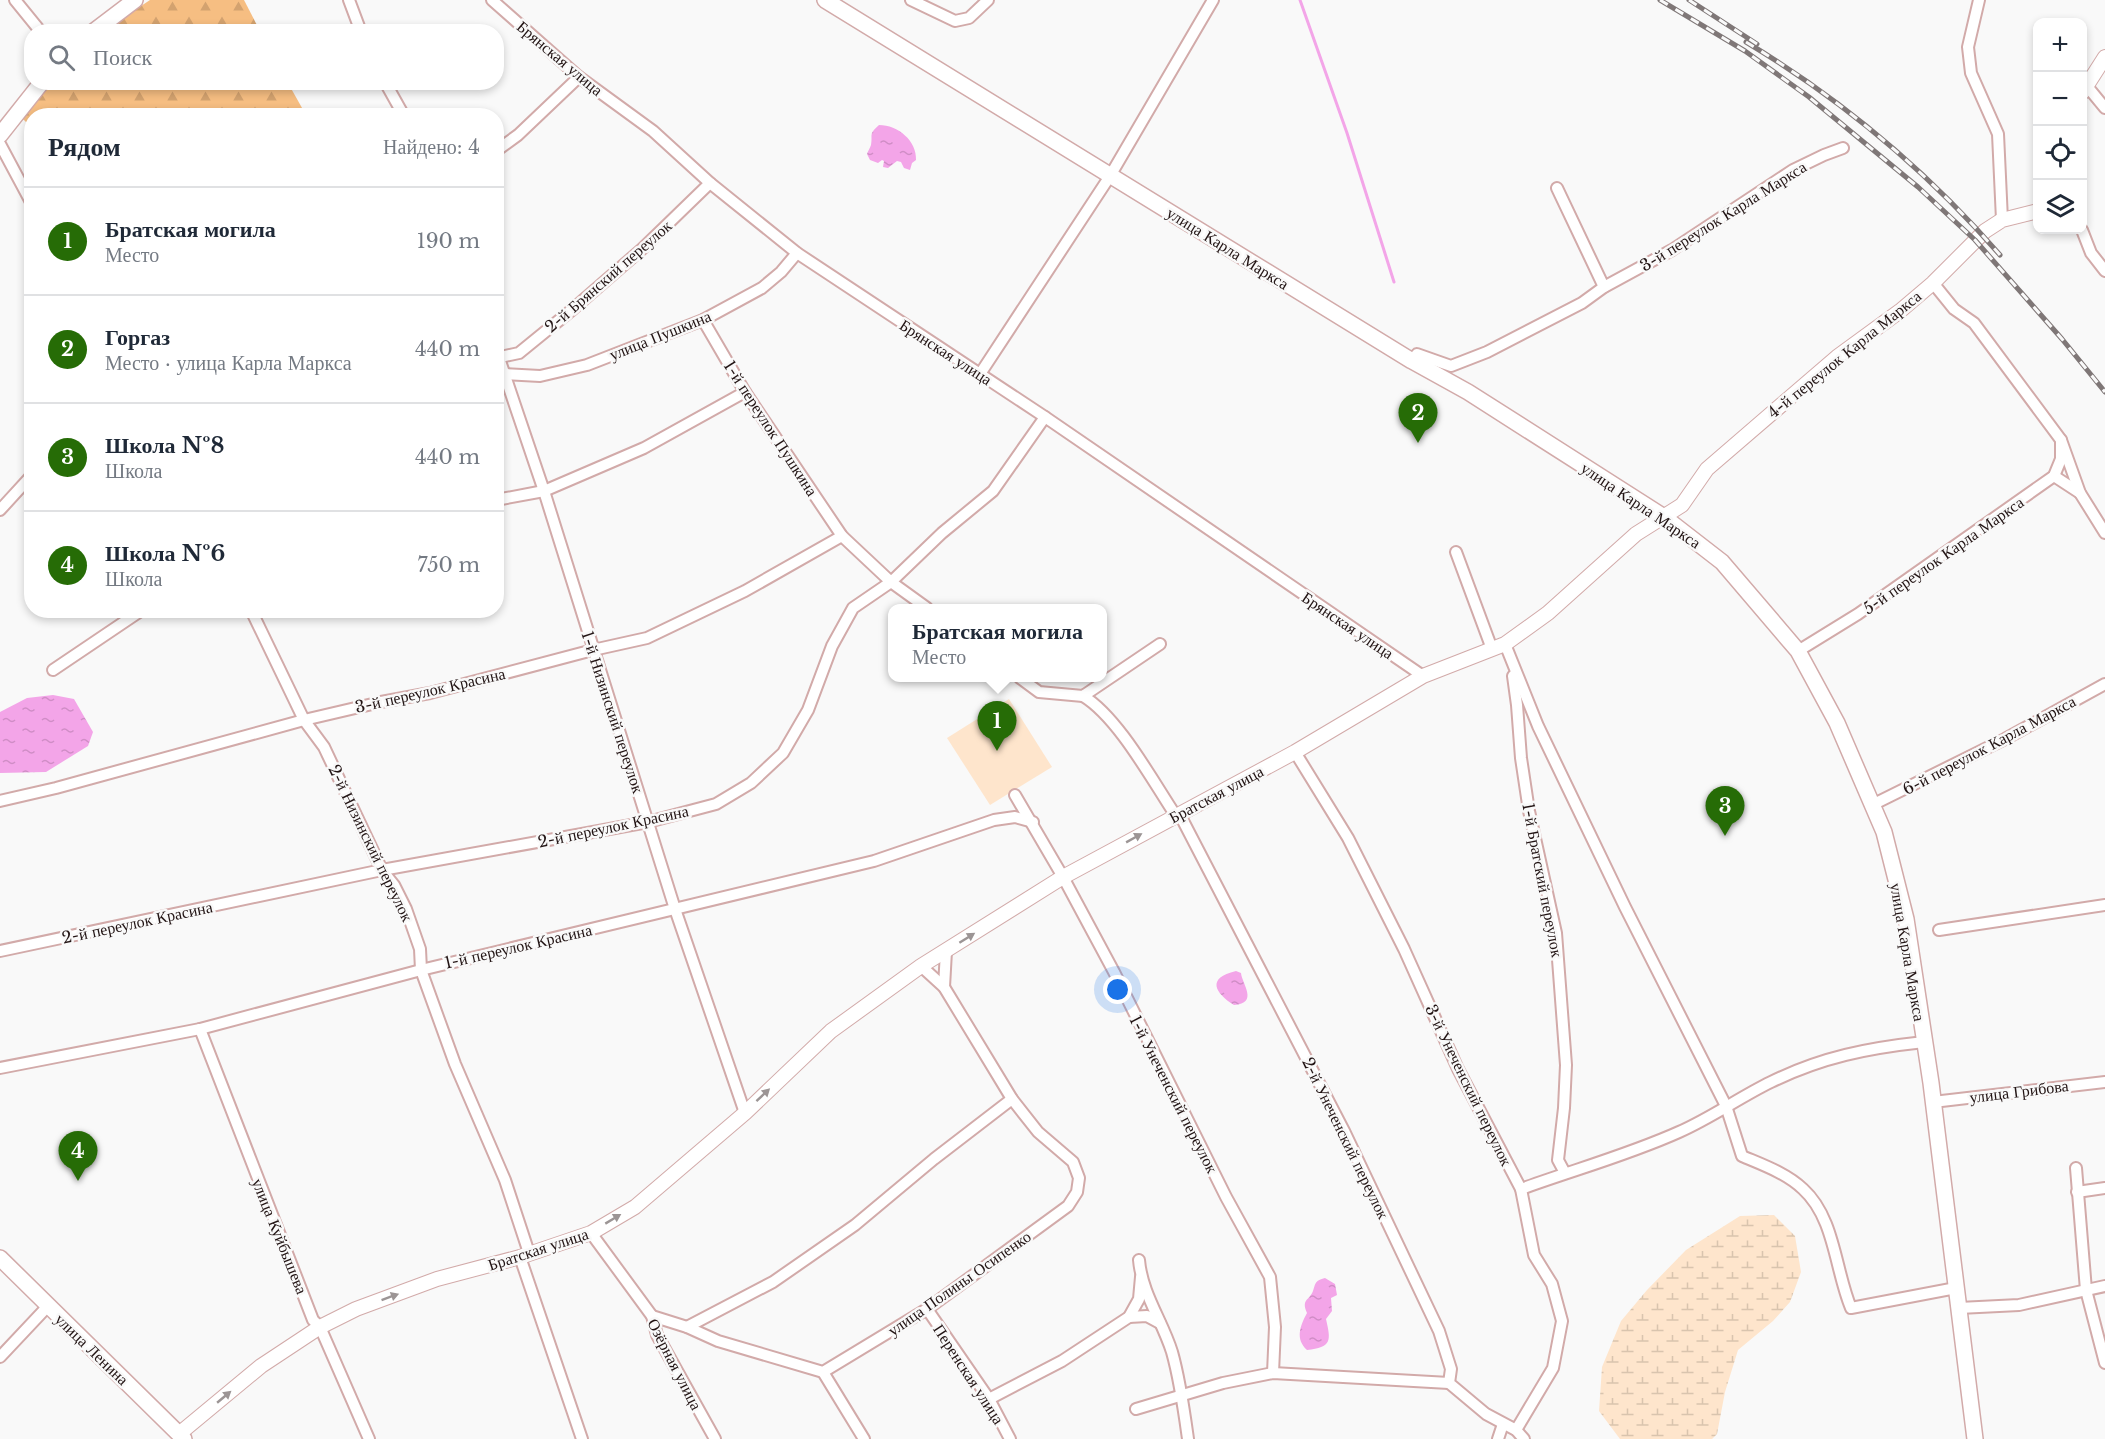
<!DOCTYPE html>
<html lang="ru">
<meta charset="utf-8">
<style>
body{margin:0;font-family:"Libre Baskerville",serif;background:#f2f2f3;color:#1f2937}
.controls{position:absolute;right:18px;top:18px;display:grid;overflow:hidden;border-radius:12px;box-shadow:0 3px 9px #0003}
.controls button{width:54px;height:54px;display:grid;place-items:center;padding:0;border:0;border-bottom:2px solid #e0e1e3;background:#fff;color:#1f2937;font:30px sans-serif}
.you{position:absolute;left:1118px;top:990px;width:21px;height:21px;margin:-15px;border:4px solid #fff;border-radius:50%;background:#1a73e8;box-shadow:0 0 0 9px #1a73e833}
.badge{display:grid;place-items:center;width:39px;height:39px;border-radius:50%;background:#266c06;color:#fff;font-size:20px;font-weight:700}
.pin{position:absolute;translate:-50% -50px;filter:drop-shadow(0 2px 3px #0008)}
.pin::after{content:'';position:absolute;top:32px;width:21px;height:18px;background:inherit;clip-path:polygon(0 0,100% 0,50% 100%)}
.popup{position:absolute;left:888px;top:604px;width:219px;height:78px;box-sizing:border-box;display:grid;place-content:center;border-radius:12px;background:#fff;filter:drop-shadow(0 2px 4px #0005);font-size:20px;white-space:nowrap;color:#747a83}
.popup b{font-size:22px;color:#1f2937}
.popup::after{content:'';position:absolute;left:50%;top:100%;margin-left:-12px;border:12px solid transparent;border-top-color:#fff}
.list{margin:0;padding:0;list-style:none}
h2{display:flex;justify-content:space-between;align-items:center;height:78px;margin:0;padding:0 24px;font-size:26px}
h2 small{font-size:20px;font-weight:400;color:#747a83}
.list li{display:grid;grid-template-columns:39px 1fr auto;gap:18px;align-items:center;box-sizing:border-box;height:108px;padding:0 24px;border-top:2px solid #e0e1e3}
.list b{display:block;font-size:22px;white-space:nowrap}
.list p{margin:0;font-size:20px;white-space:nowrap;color:#747a83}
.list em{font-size:20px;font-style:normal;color:#747a83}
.icon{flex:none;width:33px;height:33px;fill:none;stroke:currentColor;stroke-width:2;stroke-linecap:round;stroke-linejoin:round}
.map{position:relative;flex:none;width:2105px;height:1439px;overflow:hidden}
.search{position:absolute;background:#fff;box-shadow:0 3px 9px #0003;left:24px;top:24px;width:480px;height:66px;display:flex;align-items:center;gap:15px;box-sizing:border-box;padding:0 21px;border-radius:24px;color:#747a83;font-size:22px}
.panel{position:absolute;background:#fff;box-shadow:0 3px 9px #0003;left:24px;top:108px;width:480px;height:510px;border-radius:24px}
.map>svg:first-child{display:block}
</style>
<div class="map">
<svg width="2105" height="1439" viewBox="0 0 2105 1439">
<defs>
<pattern id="forest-firs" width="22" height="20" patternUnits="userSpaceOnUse" patternTransform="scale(1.5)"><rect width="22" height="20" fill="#f6be82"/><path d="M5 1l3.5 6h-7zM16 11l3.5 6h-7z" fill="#d3a26f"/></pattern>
<pattern id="wetland-marsh" width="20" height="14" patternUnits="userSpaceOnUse" patternTransform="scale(1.5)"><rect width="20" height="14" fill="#fee5cc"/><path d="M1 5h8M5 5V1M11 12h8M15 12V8" fill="none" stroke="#d9c4ae"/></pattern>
<pattern id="water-ripples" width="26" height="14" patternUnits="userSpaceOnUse" patternTransform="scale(1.5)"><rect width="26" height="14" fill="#f3a5e8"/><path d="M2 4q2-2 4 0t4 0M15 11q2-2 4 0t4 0" fill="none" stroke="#d08dc6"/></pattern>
</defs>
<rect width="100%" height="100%" fill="#f9f9f9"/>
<g fill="url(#forest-firs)">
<path d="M150,0H244L260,31L102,32Z"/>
<path d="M50,82L288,83L306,115L32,116L31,127L22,118L31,103Z"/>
</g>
<path fill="url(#wetland-marsh)" d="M1774,1215L1795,1236L1801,1272L1790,1302L1773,1321L1738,1350L1725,1392L1717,1434L1712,1439H1620L1599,1411L1602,1367L1621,1321L1647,1290L1686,1250L1740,1216Z"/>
<path fill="#fee5cc" d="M1009,699L1052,767L990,805L947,738Z"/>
<g fill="url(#water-ripples)">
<path d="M879,125C898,125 917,141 916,160L912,163L910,170L904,168L901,162L897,161L888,168L883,167L884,161L882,160L878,163L870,160L867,154C868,151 870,148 871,145C873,134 868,135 879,125Z"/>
<path d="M53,695L74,699L93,732L88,746L46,772L0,773V712L27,698Z"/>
<path d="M1236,971L1241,973C1242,984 1259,1003 1234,1005C1215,993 1206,978 1236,971Z"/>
<path d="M1325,1278L1335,1284L1337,1295L1331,1298L1332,1311L1326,1319C1331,1341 1332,1347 1307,1350C1295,1339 1300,1326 1307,1313C1301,1299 1309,1301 1313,1291C1316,1282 1315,1281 1325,1278Z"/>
</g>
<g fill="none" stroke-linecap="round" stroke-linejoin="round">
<path stroke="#f3a5e8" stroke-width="3" d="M1300,0L1347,133L1394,282"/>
<g stroke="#d2aaa9" stroke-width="14">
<g id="minor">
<path d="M15,0L41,32"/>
<path d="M349,0L361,32"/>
<path d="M492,0L579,77L653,131L710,183L797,253L1045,417L1423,676"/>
<path d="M911,0L955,21L969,18L988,0"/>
<path d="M1979,0L1968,47L1971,73L1998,134L2002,220"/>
<path d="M385,82L404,116"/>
<path d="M2086,85L2105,108"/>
<path d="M0,144L32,204"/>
<path d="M496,151L518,135L579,77"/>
<path d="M1557,188L1604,287"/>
<path d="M2082,230L2091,253L2105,271"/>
<path d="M1933,283L1954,309L1974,323L2061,440L2080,493L2105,533"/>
<path d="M703,320L745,392L842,536L891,582L927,608"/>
<path d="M496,345L499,358L544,491L675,909L745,1113"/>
<path d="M496,358L519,353L573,309L642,249L710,183"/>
<path d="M1412,361L1417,354L1451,366L1487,352L1582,303L1604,287L1672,250L1793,170L1824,155L1843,148"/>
<path d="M505,374L540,376L587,365L703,320L762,288L781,272L797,253"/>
<path d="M980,374L1110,176L1213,0"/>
<path d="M2054,476L2080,493"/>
<path d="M496,500L544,491L644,448L745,392"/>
<path d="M0,510L32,475"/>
<path d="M1456,552L1492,649"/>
<path d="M251,610L304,720L324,747L382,870L394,885L406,909L420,949L421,970L455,1064L505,1180L529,1253"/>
<path d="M1505,644L1538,726L1625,907L1726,1106L1742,1156C1763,1165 1786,1173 1803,1189C1835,1218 1835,1270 1851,1308L1956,1288"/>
<path d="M1798,651L1858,614L2054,476L2061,459V440"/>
<path d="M53,670L142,610"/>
<path d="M1513,676L1517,705L1521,758L1529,811L1556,933L1566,1065L1564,1108L1558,1160L1565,1173"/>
<path d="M1020,678L1039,692L1083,696L1160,644"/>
<path d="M1083,696C1118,717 1152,780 1176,816"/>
<path d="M1295,752L1348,838L1404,949L1458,1069L1521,1189L1534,1255L1552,1284L1562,1321L1553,1368L1516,1430"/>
<path d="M1015,795L1063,877L1114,972L1226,1197L1270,1277L1275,1327L1273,1373"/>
<path d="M0,801L56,788L304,720L381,702L430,693L593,650L647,638L745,591L842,536"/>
<path d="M1872,805L2005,739L2105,684"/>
<path d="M1180,815L1344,1131L1439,1331L1451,1369L1449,1383L1486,1414L1516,1430L1524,1439"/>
<path d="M1939,930L2105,905"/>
<path d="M0,951L382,870L648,822L716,804L751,783L783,753L808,710L832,646L853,608L891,582L942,533L993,491L1045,417"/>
<path d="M944,987L946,951"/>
<path d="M200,1029L313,1320L320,1327L369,1439"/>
<path d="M0,1068L200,1029L421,970L874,861L994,820L1015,817L1033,822"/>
<path d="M1933,1102L2105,1082"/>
<path d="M2076,1168L2086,1290L2105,1363"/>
<path d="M1521,1189C1573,1170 1628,1155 1679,1132C1711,1118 1740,1097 1771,1082C1822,1057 1868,1048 1924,1042"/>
<path d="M2077,1192L2105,1188"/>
<path d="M591,1233L652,1316L657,1335L715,1439"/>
<path d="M520,1257L582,1439"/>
<path d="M1139,1260C1142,1294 1162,1320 1172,1352C1180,1380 1184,1410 1188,1439"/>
<path d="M1959,1308L2019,1305L2105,1286"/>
<path d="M927,1309L989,1399L1010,1439"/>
<path d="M652,1316L687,1327L718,1341L823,1372L927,1309L1068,1206L1077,1192L1079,1178L1073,1162L1038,1132L1012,1099L944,987L921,966"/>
<path d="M1129,1317L1147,1316L1160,1323"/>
<path d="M687,1327L773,1282L855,1225L934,1159L1012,1099"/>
<path d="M0,1357L48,1306"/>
<path d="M823,1372L864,1439"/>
<path d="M989,1399L1062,1361L1129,1317L1139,1299L1141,1277"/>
<path d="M1136,1409L1223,1383L1273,1373L1449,1383"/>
<path d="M1498,1439L1503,1424"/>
</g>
</g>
<g stroke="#d2aaa9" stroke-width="16">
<g id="tertiary">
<path d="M2082,93L2105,57"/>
<path d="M179,1434L261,1366L320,1327L356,1309L437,1279L520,1257L591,1233L635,1207L745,1113L831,1031L921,966L1063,877L1295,752L1423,676L1505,644L1548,613L1636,534L1682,505L1707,469L1837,357L1900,311L1933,283L1985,231L2002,220L2038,211"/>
</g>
</g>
<g stroke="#d2aaa9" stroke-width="18">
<g id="secondary">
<path d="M825,0L1412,361L1468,392L1664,517L1722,562L1798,651L1837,723L1884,832L1906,919L1931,1083L1975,1439"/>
<path d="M93,32L135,0"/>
<path d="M0,135L42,82"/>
<path d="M0,1258L184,1439"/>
</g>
</g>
<use href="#minor" stroke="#fff" stroke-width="10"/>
<use href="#tertiary" stroke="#fff" stroke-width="14"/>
<use href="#secondary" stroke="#fff" stroke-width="15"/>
<g stroke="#7f7777" stroke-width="5">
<g id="rail">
<path d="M1660,0L1745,51L1809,97L1918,187L1975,240L2062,339L2105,392"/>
<path d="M1689,0L1757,44"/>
<path d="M1746,42C1841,99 1928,172 2000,255"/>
</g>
</g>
<use href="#rail" stroke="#f9f9f9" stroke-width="3" stroke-dasharray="9" stroke-linecap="butt"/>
</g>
<defs><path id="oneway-solid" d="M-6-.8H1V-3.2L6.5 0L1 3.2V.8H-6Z" transform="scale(1.5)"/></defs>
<g fill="#9c9595">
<use href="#oneway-solid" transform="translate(1134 838) rotate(-29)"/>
<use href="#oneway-solid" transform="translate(967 938) rotate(-32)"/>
<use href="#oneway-solid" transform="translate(763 1095) rotate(-43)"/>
<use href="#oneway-solid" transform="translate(613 1219) rotate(-31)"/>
<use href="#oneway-solid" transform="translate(390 1297) rotate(-20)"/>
<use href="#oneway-solid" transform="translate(224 1397) rotate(-40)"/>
</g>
<g text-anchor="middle" stroke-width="5" stroke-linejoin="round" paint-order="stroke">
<g font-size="16" fill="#221414" stroke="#f9f9f9">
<text transform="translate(560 58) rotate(40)" y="6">Брянская улица</text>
<text transform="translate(1723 216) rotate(-32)" y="6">3-й переулок Карла Маркса</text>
<text transform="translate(1228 248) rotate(32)" y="6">улица Карла Маркса</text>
<text transform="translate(608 276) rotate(-41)" y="6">2-й Брянский переулок</text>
<text transform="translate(660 335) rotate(-22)" y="6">улица Пушкина</text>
<text transform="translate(946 352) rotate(33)" y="6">Брянская улица</text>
<text transform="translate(1844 354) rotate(-39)" y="6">4-й переулок Карла Маркса</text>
<text transform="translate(771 428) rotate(57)" y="6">1-й переулок Пушкина</text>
<text transform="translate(1641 505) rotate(34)" y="6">улица Карла Маркса</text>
<text transform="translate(1943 555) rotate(-35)" y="6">5-й переулок Карла Маркса</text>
<text transform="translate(1348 625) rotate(34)" y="6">Брянская улица</text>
<text transform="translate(430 690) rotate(-13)" y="6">3-й переулок Красина</text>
<text transform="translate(613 712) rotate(72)" y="6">1-й Низинский переулок</text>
<text transform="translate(1989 745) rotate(-28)" y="6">6-й переулок Карла Маркса</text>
<text transform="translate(1216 794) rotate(-28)" y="6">Братская улица</text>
<text transform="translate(613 826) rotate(-12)" y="6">2-й переулок Красина</text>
<text transform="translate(371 843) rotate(64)" y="6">2-й Низинский переулок</text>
<text transform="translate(1543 880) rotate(79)" y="6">1-й Братский переулок</text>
<text transform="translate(137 922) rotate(-12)" y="6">2-й переулок Красина</text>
<text transform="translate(518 946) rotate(-13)" y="6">1-й переулок Красина</text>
<text transform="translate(1908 952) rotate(80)" y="6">улица Карла Маркса</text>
<text transform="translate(1469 1085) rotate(64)" y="6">3-й Унеченский переулок</text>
<text transform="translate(2019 1091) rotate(-7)" y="6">улица Грибова</text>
<text transform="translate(1174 1094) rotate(63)" y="6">1-й Унеченский переулок</text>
<text transform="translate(1346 1138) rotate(64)" y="6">2-й Унеченский переулок</text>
<text transform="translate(280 1236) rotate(68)" y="6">улица Куйбышева</text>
<text transform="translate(538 1249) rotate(-18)" y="6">Братская улица</text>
<text transform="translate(959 1283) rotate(-35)" y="6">улица Полины Осипенко</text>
<text transform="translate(92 1349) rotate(44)" y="6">улица Ленина</text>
<text transform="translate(675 1364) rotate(63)" y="6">Озёрная улица</text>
<text transform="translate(969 1374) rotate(57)" y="6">Перенская улица</text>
</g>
</g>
</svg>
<div class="controls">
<button>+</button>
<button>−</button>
<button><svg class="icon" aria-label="locate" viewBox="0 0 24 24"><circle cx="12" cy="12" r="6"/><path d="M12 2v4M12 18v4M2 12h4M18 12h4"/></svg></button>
<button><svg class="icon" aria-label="layers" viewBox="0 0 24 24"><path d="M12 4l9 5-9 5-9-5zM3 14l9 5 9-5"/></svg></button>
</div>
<div class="you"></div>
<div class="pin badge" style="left:997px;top:751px">1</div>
<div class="popup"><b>Братская могила</b>Место</div>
<div class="pin badge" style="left:1418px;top:443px">2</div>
<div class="pin badge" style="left:1725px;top:836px">3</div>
<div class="pin badge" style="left:78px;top:1181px">4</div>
<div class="search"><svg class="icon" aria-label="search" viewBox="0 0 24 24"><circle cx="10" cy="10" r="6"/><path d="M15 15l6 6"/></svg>Поиск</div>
<section class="panel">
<h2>Рядом<small>Найдено: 4</small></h2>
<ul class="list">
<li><span class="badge">1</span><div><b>Братская могила</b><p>Место</p></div><em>190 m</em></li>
<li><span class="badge">2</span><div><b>Горгаз</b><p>Место · улица Карла Маркса</p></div><em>440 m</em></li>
<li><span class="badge">3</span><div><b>Школа №8</b><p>Школа</p></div><em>440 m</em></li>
<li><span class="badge">4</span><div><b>Школа №6</b><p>Школа</p></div><em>750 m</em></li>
</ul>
</section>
</div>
